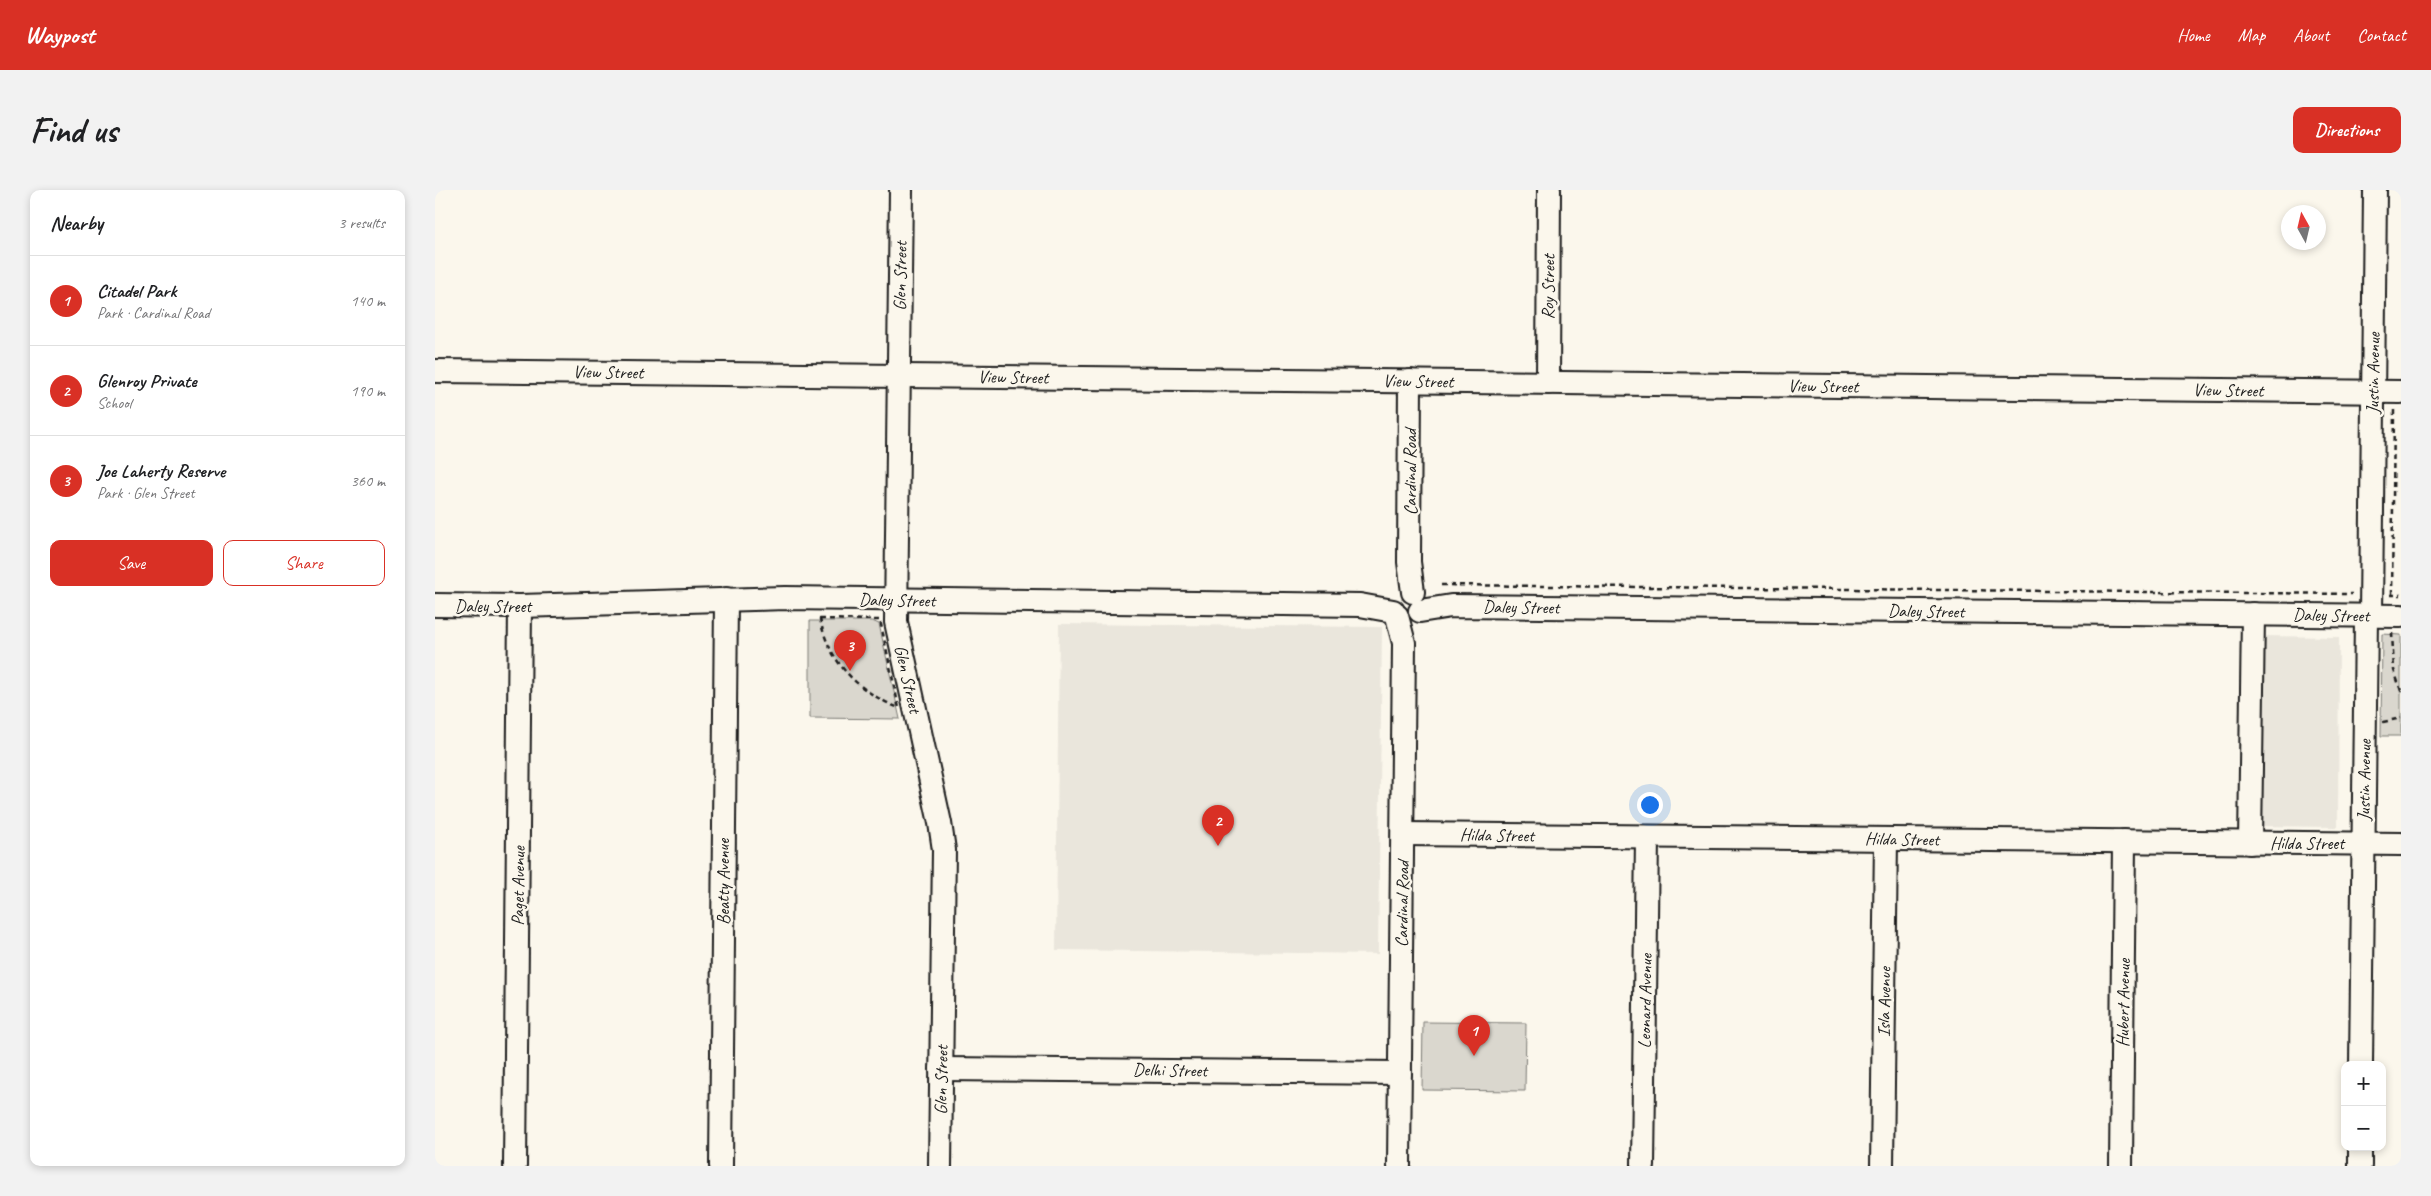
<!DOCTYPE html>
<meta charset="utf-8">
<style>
body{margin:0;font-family:Caveat,sans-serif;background:#f2f2f2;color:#202124}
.controls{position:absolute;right:15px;bottom:15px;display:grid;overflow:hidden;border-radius:10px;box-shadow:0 2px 8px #0003}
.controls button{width:45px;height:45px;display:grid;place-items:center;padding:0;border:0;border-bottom:1px solid #e0e0e0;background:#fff;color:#202124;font:25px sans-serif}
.compass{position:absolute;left:1846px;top:15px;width:45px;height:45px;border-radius:50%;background:#fff;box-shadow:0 2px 8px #0003;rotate:352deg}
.you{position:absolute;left:1214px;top:614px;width:18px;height:18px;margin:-12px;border:4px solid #fff;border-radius:50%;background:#1a73e8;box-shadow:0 0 0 8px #1a73e833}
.badge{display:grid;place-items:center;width:32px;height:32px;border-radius:50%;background:#d93025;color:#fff;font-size:16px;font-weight:700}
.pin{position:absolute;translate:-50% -41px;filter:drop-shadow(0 1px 2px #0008)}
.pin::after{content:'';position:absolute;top:26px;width:18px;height:15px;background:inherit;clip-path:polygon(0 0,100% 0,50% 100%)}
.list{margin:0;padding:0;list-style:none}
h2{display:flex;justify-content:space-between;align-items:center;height:65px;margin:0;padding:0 20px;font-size:21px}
h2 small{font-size:16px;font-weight:400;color:#757577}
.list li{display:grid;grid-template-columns:32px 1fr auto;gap:15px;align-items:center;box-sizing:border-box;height:90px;padding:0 20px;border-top:1px solid #e0e0e0}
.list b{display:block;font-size:19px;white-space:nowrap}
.list p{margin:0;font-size:16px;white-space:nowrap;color:#757577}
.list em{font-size:16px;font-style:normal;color:#757577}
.actions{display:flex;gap:10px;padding:15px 20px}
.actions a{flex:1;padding:11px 0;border:1px solid #d93025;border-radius:10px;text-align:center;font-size:18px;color:#d93025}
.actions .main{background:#d93025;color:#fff}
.map{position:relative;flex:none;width:1966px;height:976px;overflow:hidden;border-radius:10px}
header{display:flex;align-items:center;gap:30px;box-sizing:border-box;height:70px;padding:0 25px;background:#d93025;color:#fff}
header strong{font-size:24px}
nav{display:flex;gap:28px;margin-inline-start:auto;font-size:18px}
.intro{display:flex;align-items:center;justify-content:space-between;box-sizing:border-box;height:120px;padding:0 30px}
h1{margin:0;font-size:35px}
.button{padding:12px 22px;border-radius:10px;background:#d93025;color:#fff;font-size:18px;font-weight:700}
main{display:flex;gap:30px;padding:0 30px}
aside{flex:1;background:#fff;border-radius:10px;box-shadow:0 2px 8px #0003}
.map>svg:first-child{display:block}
</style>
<header>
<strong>Waypost</strong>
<nav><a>Home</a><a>Map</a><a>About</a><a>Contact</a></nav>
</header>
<div class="intro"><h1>Find us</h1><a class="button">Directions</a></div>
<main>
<aside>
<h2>Nearby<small>3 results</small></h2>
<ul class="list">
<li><span class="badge">1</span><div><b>Citadel Park</b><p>Park · Cardinal Road</p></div><em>140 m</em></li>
<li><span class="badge">2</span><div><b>Glenroy Private</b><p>School</p></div><em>190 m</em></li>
<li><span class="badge">3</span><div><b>Joe Laherty Reserve</b><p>Park · Glen Street</p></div><em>360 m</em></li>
</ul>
<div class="actions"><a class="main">Save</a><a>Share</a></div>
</aside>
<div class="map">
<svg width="1966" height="976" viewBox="0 0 1966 976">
<rect width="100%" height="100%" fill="#fbf7ec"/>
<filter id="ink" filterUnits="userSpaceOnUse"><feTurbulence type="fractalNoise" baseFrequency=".02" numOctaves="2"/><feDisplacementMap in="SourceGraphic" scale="10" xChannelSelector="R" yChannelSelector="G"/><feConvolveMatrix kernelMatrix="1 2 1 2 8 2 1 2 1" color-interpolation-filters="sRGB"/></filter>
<g filter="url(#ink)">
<g fill="#eae6dc">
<path d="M624,434L947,437L943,764L621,760Z"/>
<path d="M1825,446L1904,447L1903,637L1823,636Z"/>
</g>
<g fill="#dad7ce" stroke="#7b7a75">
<path d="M375,431H437L444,434L465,529L375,528Z"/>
<path d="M1947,444L1966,445V546H1946Z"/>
<path d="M988,832L1091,833L1090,901L987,900Z"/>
</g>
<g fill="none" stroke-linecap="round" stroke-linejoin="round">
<g stroke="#1c1c1c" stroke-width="26">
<g id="minor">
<path d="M466,0L461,432L505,633L509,660L505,976"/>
<path d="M0,181L1966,202"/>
<path d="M975,191L974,372L978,402"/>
<path d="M1113,193L1114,0"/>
<path d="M0,415L85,416L350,408L925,415L958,421"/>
<path d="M985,421L1016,416L1966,426"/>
<path d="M962,426L969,453L964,976"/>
<path d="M1936,426L1940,0"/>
<path d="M968,644L1966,654"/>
<path d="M1815,653L1818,424"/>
<path d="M1926,875L1931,426"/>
<path d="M506,879L965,883"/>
<path d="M80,976L85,416"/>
<path d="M286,976L291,409"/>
<path d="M1208,976L1212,647"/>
<path d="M1447,976L1451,649"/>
<path d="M1686,976L1689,651"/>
<path d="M1925,976V957"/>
</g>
</g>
<g stroke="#1c1c1c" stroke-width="2.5" stroke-dasharray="5 4" stroke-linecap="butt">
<path d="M1006,395L1917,404"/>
<path d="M1955,405H1966"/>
<path d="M1957,405L1959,220"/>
<path d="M385,429L445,430L464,518C424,502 394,473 385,429Z"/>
<path d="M1957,443L1959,480L1966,501"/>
<path d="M1948,532L1966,528"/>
</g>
<use href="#minor" stroke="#fbf7ec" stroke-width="22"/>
</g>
</g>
<g text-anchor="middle" stroke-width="5" stroke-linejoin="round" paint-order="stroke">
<g font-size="18" fill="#1c1c1c" stroke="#fbf7ec">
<text transform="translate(465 86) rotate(-89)" y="6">Glen Street</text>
<text transform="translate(1113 97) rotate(-89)" y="6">Roy Street</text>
<text transform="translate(173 182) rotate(1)" y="6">View Street</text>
<text transform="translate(1938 183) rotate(-89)" y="6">Justin Avenue</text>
<text transform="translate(578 187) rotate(1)" y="6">View Street</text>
<text transform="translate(983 191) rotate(1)" y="6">View Street</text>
<text transform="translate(1388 196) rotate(1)" y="6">View Street</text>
<text transform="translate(1793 200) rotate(1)" y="6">View Street</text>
<text transform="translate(975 282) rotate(-90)" y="6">Cardinal Road</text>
<text transform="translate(462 410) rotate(1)" y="6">Daley Street</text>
<text x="58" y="422">Daley Street</text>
<text transform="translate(1086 417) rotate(1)" y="6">Daley Street</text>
<text transform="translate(1491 421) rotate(1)" y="6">Daley Street</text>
<text transform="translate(1896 425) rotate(1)" y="6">Daley Street</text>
<text transform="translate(473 489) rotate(77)" y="6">Glen Street</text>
<text transform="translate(1929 590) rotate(-89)" y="6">Justin Avenue</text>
<text transform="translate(1062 645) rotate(1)" y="6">Hilda Street</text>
<text transform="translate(1467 649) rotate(1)" y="6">Hilda Street</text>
<text x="1872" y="659">Hilda Street</text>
<text transform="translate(288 692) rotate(-90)" y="6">Beatty Avenue</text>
<text transform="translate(83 696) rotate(-89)" y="6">Paget Avenue</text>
<text transform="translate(967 714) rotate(-89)" y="6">Cardinal Road</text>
<text transform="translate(1210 811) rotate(-89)" y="6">Leonard Avenue</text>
<text transform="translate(1449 812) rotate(-89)" y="6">Isla Avenue</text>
<text transform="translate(1688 813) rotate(-89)" y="6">Hubert Avenue</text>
<text transform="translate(735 880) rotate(1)" y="6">Delhi Street</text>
<text transform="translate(506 890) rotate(-89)" y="6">Glen Street</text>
</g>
</g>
</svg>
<div class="controls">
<button>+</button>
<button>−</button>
</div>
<svg class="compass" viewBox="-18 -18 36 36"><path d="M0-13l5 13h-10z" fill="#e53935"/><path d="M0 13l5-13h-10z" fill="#757577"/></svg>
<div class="you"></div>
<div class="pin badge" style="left:1039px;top:866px">1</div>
<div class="pin badge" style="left:783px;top:656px">2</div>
<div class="pin badge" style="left:415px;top:481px">3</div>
</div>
</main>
